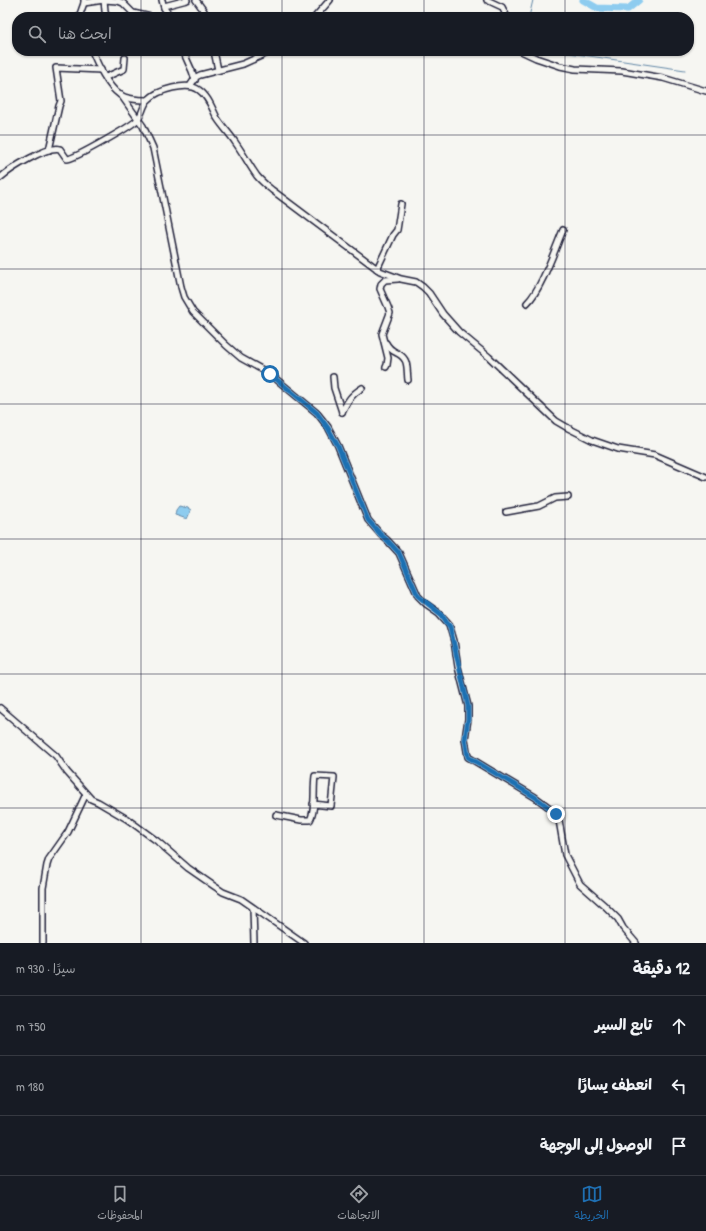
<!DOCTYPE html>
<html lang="ar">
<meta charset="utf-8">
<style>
body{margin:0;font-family:"Patrick Hand","Playpen Sans Arabic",sans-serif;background:#20242c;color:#f1f3f6;direction:rtl}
.stop{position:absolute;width:12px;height:12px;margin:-9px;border:3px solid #1f6fb2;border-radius:50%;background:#fff}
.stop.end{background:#1f6fb2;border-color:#fff;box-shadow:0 1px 4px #0008}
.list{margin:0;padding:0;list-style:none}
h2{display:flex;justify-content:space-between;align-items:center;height:52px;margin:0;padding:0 16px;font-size:17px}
h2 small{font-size:13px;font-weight:400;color:#9ea1a6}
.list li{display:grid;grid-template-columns:26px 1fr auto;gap:12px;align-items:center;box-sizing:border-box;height:60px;padding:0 16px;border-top:1px solid #363941}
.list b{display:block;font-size:15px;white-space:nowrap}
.list em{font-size:13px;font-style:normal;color:#9ea1a6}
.icon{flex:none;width:22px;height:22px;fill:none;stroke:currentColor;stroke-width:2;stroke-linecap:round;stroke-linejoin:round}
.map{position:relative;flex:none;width:706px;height:943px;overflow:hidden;direction:ltr}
.search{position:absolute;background:#171b24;box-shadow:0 1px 3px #0004;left:12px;right:12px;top:12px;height:44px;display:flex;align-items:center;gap:10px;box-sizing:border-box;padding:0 14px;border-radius:16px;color:#9ea1a6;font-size:15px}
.sheet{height:232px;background:#171b24}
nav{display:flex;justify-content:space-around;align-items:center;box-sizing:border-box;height:56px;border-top:1px solid #363941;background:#171b24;font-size:11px;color:#9ea1a6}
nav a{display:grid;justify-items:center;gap:2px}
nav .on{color:#1f6fb2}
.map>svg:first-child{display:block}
</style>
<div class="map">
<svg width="706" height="943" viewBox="0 0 706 943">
<rect width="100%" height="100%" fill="#f6f6f2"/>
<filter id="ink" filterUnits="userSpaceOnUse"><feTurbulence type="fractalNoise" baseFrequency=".025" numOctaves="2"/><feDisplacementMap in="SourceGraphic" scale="8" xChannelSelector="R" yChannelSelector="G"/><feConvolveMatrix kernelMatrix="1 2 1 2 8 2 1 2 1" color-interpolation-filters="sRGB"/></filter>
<g filter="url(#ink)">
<path fill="#8eccef" stroke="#6388a7" d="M179,506L188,508L191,510L187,519L175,515L176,510Z"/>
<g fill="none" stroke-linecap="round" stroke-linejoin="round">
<g stroke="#6388a7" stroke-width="1">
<path d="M529,17L533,0"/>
<path d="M555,51L685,70"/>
</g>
<path stroke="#8eccef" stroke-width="7" d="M583,0L597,8L628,9L639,0"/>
<g stroke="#22223b" stroke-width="8">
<g id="minor">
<path d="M84,0V3L104,0L118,1L123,3L133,13L151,17"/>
<path d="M104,0L105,11L107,17"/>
<path d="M162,0L164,8L171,17"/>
<path d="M196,0L204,11L206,17"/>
<path d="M487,0L502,7L507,17"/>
<path d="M164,6L187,0"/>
<path d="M79,17L84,3"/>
<path d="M315,17L330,0"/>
<path d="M92,51C98,65 107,86 120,95C127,99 139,100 147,100"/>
<path d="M183,51L192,71L195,80"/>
<path d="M214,51L218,70"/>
<path d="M521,51L536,58L560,66L575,69L622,71L663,78L706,91"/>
<path d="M106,77L124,69L125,58"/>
<path d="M190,86L196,77L200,75L243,64L272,51"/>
<path d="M121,95L143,126L153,148L181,287L184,297L193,312L226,345L241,358L270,374L317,413L328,427L338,446L368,520L381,535L387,540L399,553L418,596L426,604L439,613L449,624L454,641L458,667L468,706V719L465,739L468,757L535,797L554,811L559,820L565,855L580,884L605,906L618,919L623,928L636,943"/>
<path d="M49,150L59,106L61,101L56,68L101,70"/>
<path d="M0,178C10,169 48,145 60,149L67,159C74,159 134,125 138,119C143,113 143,105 148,100C157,90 188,81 199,90C208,96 212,108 217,118C222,126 230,134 235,142C243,153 249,165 257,176C261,181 267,186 272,190L380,271L401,279L416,282L423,287L429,293L443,314L459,332L489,357L556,421L568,428L592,440L618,449L655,455L706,477"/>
<path d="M377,269L393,235L397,230L401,204"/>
<path d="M527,303C541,290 555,249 563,230"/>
<path d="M386,343C391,354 400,351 405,360C408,365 407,374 408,380"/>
<path d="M386,367L387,365L388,358L382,334L390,313L388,307L380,289L381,284L385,280L398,279"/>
<path d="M333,377L334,388L342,412"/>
<path d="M342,412C348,400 351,395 362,388"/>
<path d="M506,512L539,506L555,498L568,497"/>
<path d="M0,708L56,756L67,772L91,799L98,802L127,819L157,841L188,868L214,886L223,892L241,899L304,943"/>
<path d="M276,815L301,820H310C316,810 313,789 315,776L334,777L331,806L313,804"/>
<path d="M253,908L254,943"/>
<path d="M43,943V888L47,865L49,859L68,832L86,794"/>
</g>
</g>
<use href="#minor" stroke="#f6f6f2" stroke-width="5"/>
</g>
</g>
<g fill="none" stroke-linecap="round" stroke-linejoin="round" filter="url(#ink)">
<path stroke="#1f6fb2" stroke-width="5" d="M270,374L317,413L328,428L338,446L368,520L381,535L387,540L399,553L418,596L442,615L450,627L468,706V719L465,739L468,757L535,797L552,810L556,814"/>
</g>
<path fill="none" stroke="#22223b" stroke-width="1" stroke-opacity="0.55" d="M141,0V17M282,0V17M424,0V17M565,0V17M141,51V943M282,51V943M424,51V943M565,51V943M0,135H706M0,269H706M0,404H706M0,539H706M0,674H706M0,808H706"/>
</svg>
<div class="stop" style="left:270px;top:374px"></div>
<div class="stop end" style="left:556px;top:814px"></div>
<div class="search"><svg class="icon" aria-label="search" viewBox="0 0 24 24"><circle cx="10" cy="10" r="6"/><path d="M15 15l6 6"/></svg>ابحث هنا</div>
</div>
<section class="sheet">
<h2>12 دقيقة<small>سيرًا · 930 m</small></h2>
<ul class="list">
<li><svg class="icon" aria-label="ahead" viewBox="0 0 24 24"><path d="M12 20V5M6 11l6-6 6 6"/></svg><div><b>تابع السير</b></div><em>750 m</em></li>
<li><svg class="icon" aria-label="left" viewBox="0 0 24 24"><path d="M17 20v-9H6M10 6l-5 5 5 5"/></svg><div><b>انعطف يسارًا</b></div><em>180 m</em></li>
<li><svg class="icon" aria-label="arrive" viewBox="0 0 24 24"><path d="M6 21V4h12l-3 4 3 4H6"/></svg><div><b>الوصول إلى الوجهة</b></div></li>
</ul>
</section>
<nav>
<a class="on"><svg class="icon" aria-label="map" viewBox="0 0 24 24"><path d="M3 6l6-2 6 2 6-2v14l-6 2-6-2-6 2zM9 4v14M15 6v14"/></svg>الخريطة</a>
<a><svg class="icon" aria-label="directions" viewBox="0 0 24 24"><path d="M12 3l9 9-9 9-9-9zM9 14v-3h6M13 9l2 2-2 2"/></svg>الاتجاهات</a>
<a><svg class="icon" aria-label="saved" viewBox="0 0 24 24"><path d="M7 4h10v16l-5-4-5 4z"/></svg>المحفوظات</a>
</nav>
